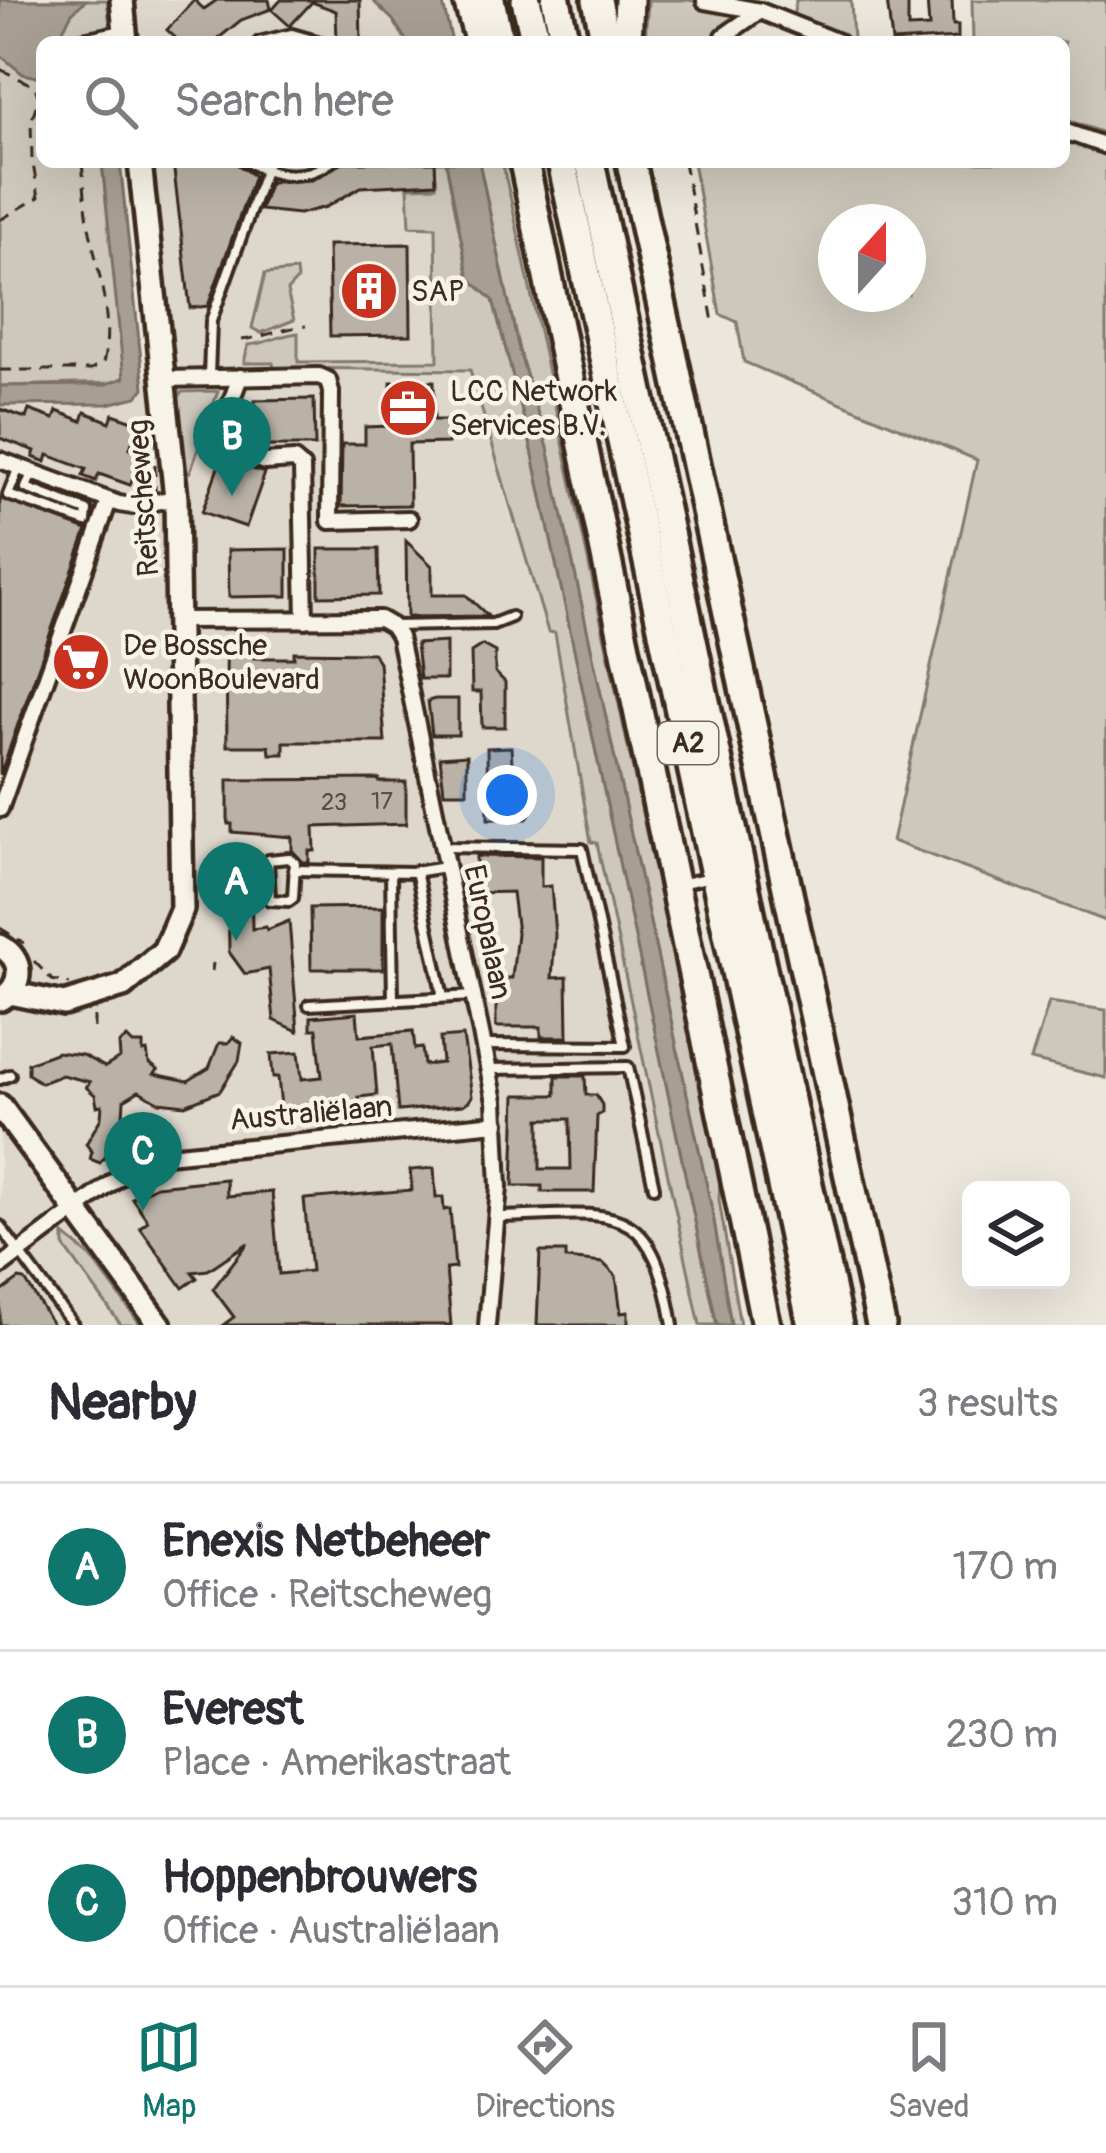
<!DOCTYPE html>
<meta charset="utf-8">
<style>
body{margin:0;font-family:Pangolin,sans-serif;background:#f7f7f7;color:#2b2b33}
.controls{position:absolute;right:36px;bottom:36px;display:grid;overflow:hidden;border-radius:18px;box-shadow:0 12px 48px #0002}
.controls button{width:108px;height:108px;display:grid;place-items:center;padding:0;border:0;border-bottom:3px solid #e1e1e2;background:#fff;color:#2b2b33;font:60px sans-serif}
.compass{position:absolute;left:818px;top:204px;width:108px;height:108px;border-radius:50%;background:#fff;box-shadow:0 12px 48px #0002;rotate:21deg}
.you{position:absolute;left:507px;top:795px;width:42px;height:42px;margin:-30px;border:9px solid #fff;border-radius:50%;background:#1a73e8;box-shadow:0 0 0 18px #1a73e833}
.badge{display:grid;place-items:center;width:78px;height:78px;border-radius:50%;background:#0f766e;color:#fff;font-size:39px;font-weight:700}
.pin{position:absolute;translate:-50% -99px;filter:drop-shadow(0 3px 6px #0008)}
.pin::after{content:'';position:absolute;top:63px;width:42px;height:36px;background:inherit;clip-path:polygon(0 0,100% 0,50% 100%)}
.list{margin:0;padding:0;list-style:none}
h2{display:flex;justify-content:space-between;align-items:center;height:156px;margin:0;padding:0 48px;font-size:51px}
h2 small{font-size:39px;font-weight:400;color:#7c7c81}
.list li{display:grid;grid-template-columns:78px 1fr auto;gap:36px;align-items:center;box-sizing:border-box;height:168px;padding:0 48px;border-top:3px solid #e1e1e2}
.list b{display:block;font-size:45px;white-space:nowrap}
.list p{margin:0;font-size:39px;white-space:nowrap;color:#7c7c81}
.list em{font-size:39px;font-style:normal;color:#7c7c81}
.icon{flex:none;width:66px;height:66px;fill:none;stroke:currentColor;stroke-width:2;stroke-linecap:round;stroke-linejoin:round}
.map{position:relative;flex:none;width:1106px;height:1325px;overflow:hidden}
.search{position:absolute;background:#fff;box-shadow:0 12px 48px #0002;left:36px;right:36px;top:36px;height:132px;display:flex;align-items:center;gap:30px;box-sizing:border-box;padding:0 42px;border-radius:18px;color:#7c7c81;font-size:45px}
.sheet{height:660px;background:#fff}
nav{display:flex;justify-content:space-around;align-items:center;box-sizing:border-box;height:168px;border-top:3px solid #e1e1e2;background:#fff;font-size:33px;color:#7c7c81}
nav a{display:grid;justify-items:center;gap:6px}
nav .on{color:#0f766e}
.map>svg:first-child{display:block}
</style>
<div class="map">
<svg width="1106" height="1325" viewBox="0 0 1106 1325">
<rect width="100%" height="100%" fill="#ece7dc"/>
<filter id="ink" filterUnits="userSpaceOnUse"><feTurbulence type="fractalNoise" baseFrequency=".00833" numOctaves="2"/><feDisplacementMap in="SourceGraphic" scale="24" xChannelSelector="R" yChannelSelector="G"/><feConvolveMatrix kernelMatrix="1 2 1 2 8 2 1 2 1" color-interpolation-filters="sRGB"/></filter>
<g filter="url(#ink)">
<g fill="#ddd7cc">
<path d="M136,0H388L413,42H139Z"/>
<path d="M147,162H444L554,630L701,1325H0V381L162,377Z"/>
</g>
<g fill="#cec8bc" stroke="#84796d" stroke-width="3" fill-rule="evenodd">
<path d="M0,0H107L112,42H42V162H102L125,369L124,378L116,383L0,386Z"/>
<path d="M648,0H689L747,14L713,42H645Z"/>
<path d="M796,0H851L853,40L793,17Z"/>
<path d="M972,0H1106V134L1064,119V42H973Z"/>
<path d="M1064,135L1106,151V921L892,841L977,460L744,362L737,322L720,314L693,162H1064ZM836,222H908V294H836Z"/>
<path d="M435,162H446L469,278L493,299L532,450L717,1325H700L597,843L591,842L555,633L548,632L470,370L274,368L273,363H244L248,345C266,344 279,335 298,333V362L438,361L436,227L410,226L408,187L436,186Z"/>
<path d="M479,162H502L511,200L720,1177L719,1200L740,1325H731L713,1215L548,448L519,351Z"/>
<path d="M296,271L297,280L287,291L294,320L261,333L252,328L265,274Z"/>
<path d="M218,391L190,472L184,470L175,404L182,392Z"/>
<path d="M1049,1002L1106,1010V1078L1031,1060Z"/>
<path d="M64,1235L91,1257L141,1325H121L64,1246Z"/>
</g>
<g fill="#a89f93" stroke="#7c7064" stroke-width="3">
<path d="M0,0H86L72,13L56,42H42V73L37,77L23,74L0,55Z"/>
<path d="M372,0H442L452,42H407L393,20Z"/>
<path d="M102,162H120L144,388L137,397L108,404L0,405V386L103,385L124,378Z"/>
<path d="M446,162H479L519,351L548,448L713,1215L731,1325H717L532,450L493,300L469,278Z"/>
</g>
<g fill="#bab2a7" stroke="#3b2a1e" stroke-width="3" fill-rule="evenodd">
<path d="M194,0L204,9L217,0H269L271,9L241,20L214,42H180L167,30Z"/>
<path d="M281,0H360L361,42H337L336,11L312,2L290,26L272,10Z"/>
<path d="M887,0H908V28L929,27L927,0H952L953,25H958V38L892,42Z"/>
<path d="M173,162H234L254,176L208,306L190,308Z"/>
<path d="M343,162H435L436,183L361,187L326,207L299,214L260,210L270,182L312,180Z"/>
<path d="M410,244L411,335L330,336L328,245Z"/>
<path d="M434,381V420H454V434H448V443L409,444L410,505L341,506L342,444H365V427L392,426L391,382Z"/>
<path d="M314,399L315,446H255V441L231,433L242,405H255V400Z"/>
<path d="M0,409L26,418L29,410L54,419L57,411L82,421L85,412L110,422L113,414L139,423L130,448L142,452L130,485L99,474L96,481L83,476L86,469L48,455L46,462L33,457L35,451L0,438Z"/>
<path d="M221,459L265,473L246,527L202,512Z"/>
<path d="M0,498L87,530L0,775Z"/>
<path d="M406,541L432,566V595H466L488,616L407,617Z"/>
<path d="M288,549V596L229,597L228,550Z"/>
<path d="M319,549H378L379,595L319,596Z"/>
<path d="M446,642V679H420L416,644Z"/>
<path d="M226,644H254V658H294V652L373,653L379,662L385,742H284V754H270L269,746H227Z"/>
<path d="M482,645L495,652V672L505,682V727H482L481,692H472L471,652Z"/>
<path d="M435,699H458V735H432L428,701Z"/>
<path d="M511,747L514,795H527L533,807L527,819H488L487,748Z"/>
<path d="M467,755V792H444L440,757Z"/>
<path d="M379,779V782H406V824L314,827L315,851H309V862H303L292,850V837L232,832V824H228V780Z"/>
<path d="M476,856L541,857V887L551,886L555,935L552,978L567,977L568,1037H541V1027H496V978H512L517,933L512,892L476,893Z"/>
<path d="M251,867L252,929L266,927L267,930L289,921L298,1031L274,1020L269,969L245,974L229,952L228,874Z"/>
<path d="M383,907V969H311L310,908Z"/>
<path d="M357,1013L359,1036L413,1031L415,1049L422,1048L424,1065L442,1063L440,1038L463,1036L472,1096L469,1101L463,1105L398,1111L392,1044L373,1046L377,1095L359,1097L361,1114L295,1120V1116L282,1117L278,1077H273L271,1054L299,1052L302,1079L322,1077L317,1029H311V1017Z"/>
<path d="M233,1037L242,1043L239,1061L220,1091L185,1105L159,1102L139,1091L124,1100L122,1132L100,1163L90,1159L92,1152L86,1144L101,1118L102,1105L97,1106L95,1095L86,1087L90,1082L62,1075L41,1083L28,1074V1063L57,1052L82,1055L105,1067L120,1058L119,1044L127,1038L133,1044H143V1052L147,1051L149,1063L158,1070L154,1074L188,1081L209,1068L219,1043H228Z"/>
<path d="M556,1076H585L586,1095H596L602,1105V1113L597,1116L594,1192H542V1186H513L516,1095H556ZM540,1119H570L571,1169H540Z"/>
<path d="M434,1168L436,1198L443,1197L444,1210L450,1209L455,1268L446,1269L451,1325H223L234,1317L213,1289L248,1243L208,1270L192,1272L197,1278L183,1288L140,1227L148,1221L132,1198L156,1186L226,1179L227,1196L272,1192L279,1274L311,1271L304,1199L412,1190L410,1170Z"/>
<path d="M540,1252H566V1259L603,1263L616,1276L621,1313L628,1312V1325H537Z"/>
<path d="M19,1279L25,1280L53,1325H0V1293Z"/>
</g>
<g fill="none" stroke-linecap="round" stroke-linejoin="round">
<g stroke="#3b2a1e" stroke-width="16">
<g id="lane">
<path d="M77,39L123,30"/>
<path d="M259,42L292,34L320,42"/>
<path d="M248,162C275,177 304,181 331,162"/>
<path d="M209,376L211,321L268,162"/>
<path d="M19,467L8,495L86,522L87,511L26,488L32,473"/>
<path d="M394,626L493,624L511,617"/>
<path d="M444,847L582,849L625,1046L483,1045"/>
<path d="M289,858L295,863L293,898L289,901L270,900L268,860Z"/>
<path d="M294,870L414,872L445,867"/>
<path d="M416,871L443,997"/>
<path d="M391,872L393,1000"/>
<path d="M679,884L711,877"/>
<path d="M309,1005L473,996"/>
<path d="M490,1069L628,1067L654,1187"/>
<path d="M0,1079L10,1075"/>
<path d="M161,1128L162,1153"/>
<path d="M498,1217C611,1215 651,1193 673,1325"/>
<path d="M0,1226L73,1325"/>
</g>
</g>
<g stroke="#3b2a1e" stroke-width="22">
<g id="street">
<path d="M705,1L760,11L838,42"/>
<path d="M724,36L758,12"/>
<path d="M1064,131L1106,146"/>
<path d="M240,377L215,445L265,462L294,460L302,467L305,620"/>
<path d="M164,379L319,376L328,380L331,392L330,521L409,519"/>
<path d="M0,460L119,504L132,506L176,498"/>
<path d="M178,620L380,619L392,626L399,637L495,1101L499,1187L487,1325"/>
<path d="M0,809L109,501"/>
<path d="M0,1267L146,1157L497,1123"/>
</g>
</g>
<g stroke="#3b2a1e" stroke-width="30">
<g id="secondary">
<path d="M122,0L126,42"/>
<path d="M0,946C24,959 24,985 1,999"/>
<path d="M10,993L64,1004L123,986L164,951L182,909L176,498L140,162"/>
<path d="M0,1106L160,1325"/>
</g>
</g>
<g stroke="#3b2a1e" stroke-width="36">
<g id="highway">
<path d="M468,0L480,42"/>
<path d="M490,0L499,42"/>
<path d="M526,0L536,42"/>
<path d="M556,0L565,42"/>
<path d="M597,0L606,42"/>
<path d="M627,42L629,0"/>
<path d="M524,162L766,1325"/>
<path d="M562,162L812,1325"/>
<path d="M590,162L838,1325"/>
<path d="M631,162L881,1325"/>
</g>
</g>
<g stroke="#3b2a1e" stroke-width="3" stroke-dasharray="12 9" stroke-linecap="butt">
<path d="M0,69L42,90"/>
<path d="M684,162L713,322"/>
<path d="M0,220L39,197L32,159L31,121L39,98L36,90L42,93"/>
<path d="M242,340C265,337 283,328 306,326"/>
<path d="M0,370H91L103,363C115,318 95,264 88,220C85,201 84,181 82,162"/>
<path d="M155,464V491"/>
<path d="M0,928L24,943"/>
<path d="M34,961L52,980L70,984"/>
<path d="M212,971L213,963"/>
<path d="M94,1028V1012"/>
</g>
<use href="#lane" stroke="#f7f3e8" stroke-width="8"/>
<use href="#street" stroke="#f7f3e8" stroke-width="14"/>
<use href="#secondary" stroke="#f7f3e8" stroke-width="21"/>
<use href="#highway" stroke="#f7f3e8" stroke-width="27"/>
</g>
</g>
<defs>
<g id="building-disc" transform="scale(3)"><circle r="9.5" fill="#c8321e" stroke="#f7f3e8"/><path d="M-4-6H4V6H1V3H-1V6H-4ZM-2.5-4.3h1.7v1.8h-1.7ZM.8-4.3h1.7v1.8H.8ZM-2.5-1h1.7V.8h-1.7ZM.8-1h1.7V.8H.8Z" fill="#fff"/></g>
<g id="office-disc" transform="scale(3)"><circle r="9.5" fill="#c8321e" stroke="#f7f3e8"/><path d="M-6-3h4V-5.5h4V-3h4V5H-6ZM-1-4.5V-3h2v-1.5ZM-6 0V1H6V0Z" fill="#fff"/></g>
<g id="supermarket-disc" transform="scale(3)"><circle r="9.5" fill="#c8321e" stroke="#f7f3e8"/><path d="M-6-5.5h2.5l.6 2H6L4.5 2H-2.5L-4.4-4H-6ZM-1.5 3.2a1.3 1.3 0 1 0 .1 0ZM3 3.2a1.3 1.3 0 1 0 .1 0Z" fill="#fff"/></g>
</defs>
<g fill-rule="evenodd">
<use href="#building-disc" x="369" y="291"/>
<use href="#office-disc" x="408" y="408"/>
<use href="#supermarket-disc" x="81" y="662"/>
</g>
<g text-anchor="middle" stroke-width="9" stroke-linejoin="round" paint-order="stroke">
<g font-size="24" fill="#5b4c40">
<text x="382" y="809">17</text>
<text x="334" y="810">23</text>
</g>
<rect fill="#f7f3e8" stroke="#73665b" stroke-width="3" x="658" y="722" width="60" height="42" rx="9"/>
<g font-size="27" font-weight="bold" fill="#3b2a1e">
<text x="688" y="752">A2</text>
</g>
<g font-size="30" fill="#3b2a1e" stroke="#f7f3e8" text-anchor="start">
<text x="411" y="301">SAP</text>
<text x="450" y="401">LCC Network<tspan x="450" dy="34">Services B.V.</tspan></text>
<text x="123" y="655">De Bossche<tspan x="123" dy="34">WoonBoulevard</tspan></text>
</g>
<g font-size="30" fill="#3b2a1e" stroke="#f7f3e8">
<text transform="translate(143 498) rotate(-94)" y="10">Reitscheweg</text>
<text transform="translate(488 932) rotate(78)" y="10">Europalaan</text>
<text transform="translate(311 1113) rotate(-5)" y="10">Australiëlaan</text>
</g>
</g>
</svg>
<div class="controls">
<button><svg class="icon" aria-label="layers" viewBox="0 0 24 24"><path d="M12 4l9 5-9 5-9-5zM3 14l9 5 9-5"/></svg></button>
</div>
<svg class="compass" viewBox="-18 -18 36 36"><path d="M0-13l5 13h-10z" fill="#e53935"/><path d="M0 13l5-13h-10z" fill="#7c7c81"/></svg>
<div class="you"></div>
<div class="pin badge" style="left:236px;top:941px">A</div>
<div class="pin badge" style="left:232px;top:496px">B</div>
<div class="pin badge" style="left:143px;top:1211px">C</div>
<div class="search"><svg class="icon" aria-label="search" viewBox="0 0 24 24"><circle cx="10" cy="10" r="6"/><path d="M15 15l6 6"/></svg>Search here</div>
</div>
<section class="sheet">
<h2>Nearby<small>3 results</small></h2>
<ul class="list">
<li><span class="badge">A</span><div><b>Enexis Netbeheer</b><p>Office · Reitscheweg</p></div><em>170 m</em></li>
<li><span class="badge">B</span><div><b>Everest</b><p>Place · Amerikastraat</p></div><em>230 m</em></li>
<li><span class="badge">C</span><div><b>Hoppenbrouwers</b><p>Office · Australiëlaan</p></div><em>310 m</em></li>
</ul>
</section>
<nav>
<a class="on"><svg class="icon" aria-label="map" viewBox="0 0 24 24"><path d="M3 6l6-2 6 2 6-2v14l-6 2-6-2-6 2zM9 4v14M15 6v14"/></svg>Map</a>
<a><svg class="icon" aria-label="directions" viewBox="0 0 24 24"><path d="M12 3l9 9-9 9-9-9zM9 14v-3h6M13 9l2 2-2 2"/></svg>Directions</a>
<a><svg class="icon" aria-label="saved" viewBox="0 0 24 24"><path d="M7 4h10v16l-5-4-5 4z"/></svg>Saved</a>
</nav>
